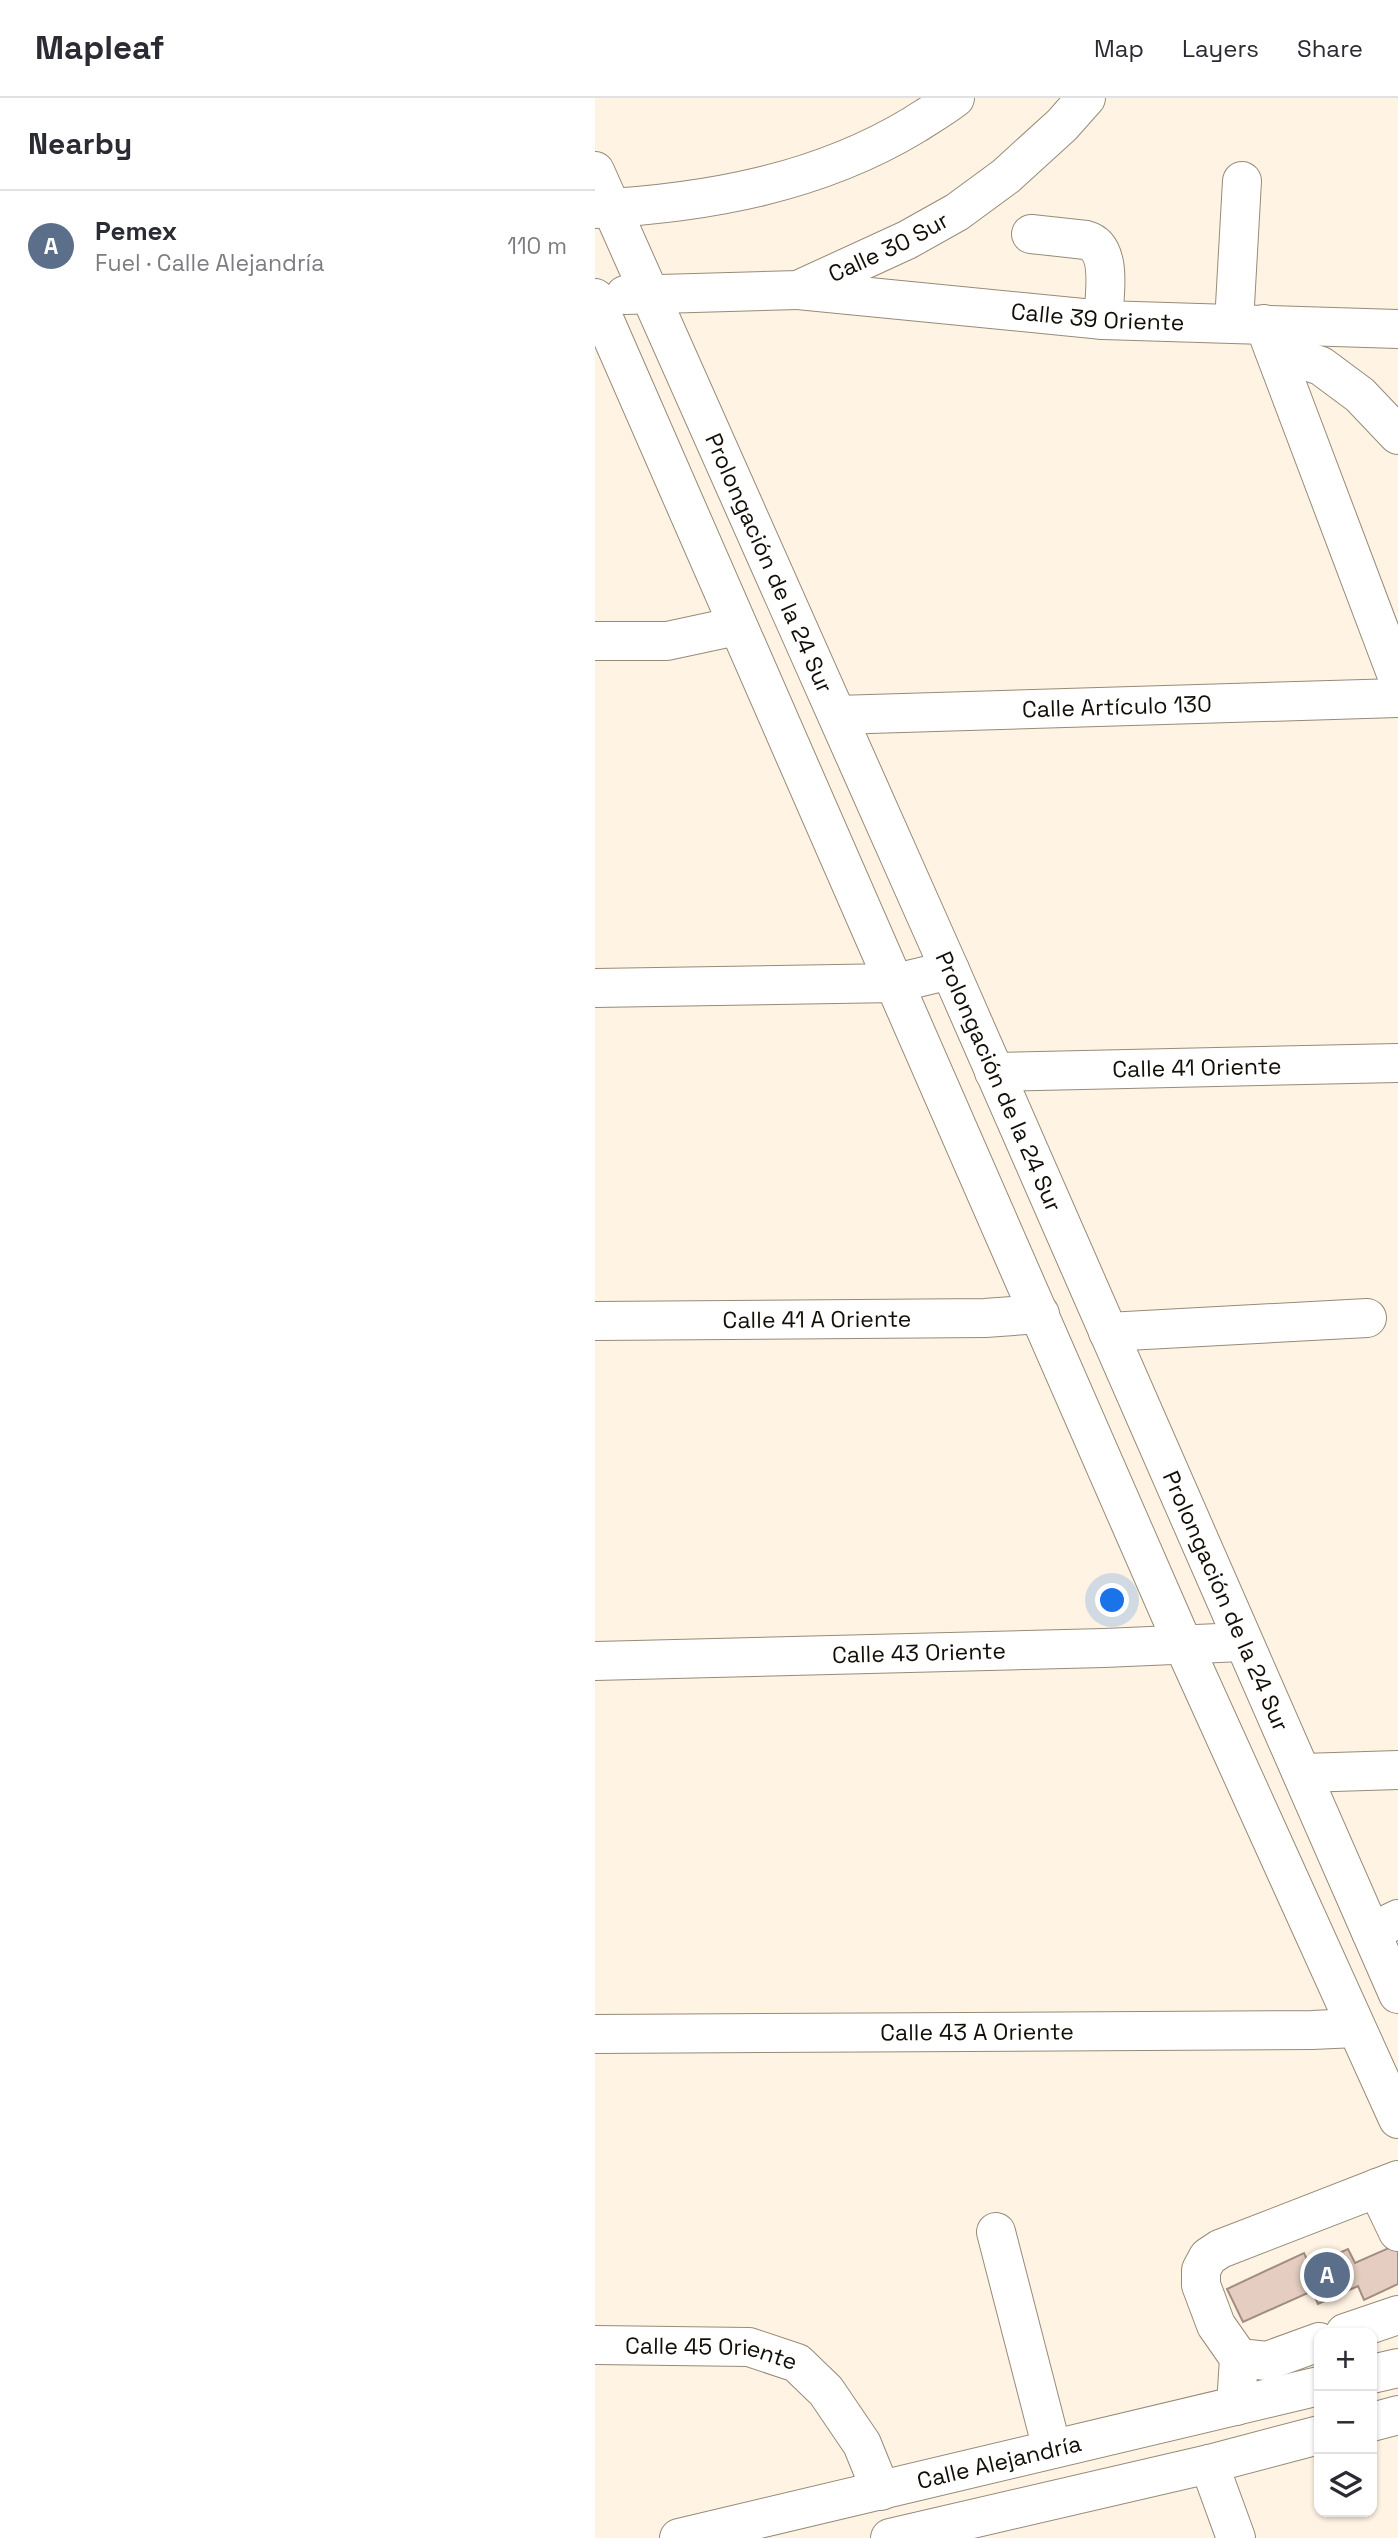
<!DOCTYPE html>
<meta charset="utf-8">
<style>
body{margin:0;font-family:"Space Grotesk",sans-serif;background:#f2f2f3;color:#2b2b33}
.controls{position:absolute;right:21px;bottom:21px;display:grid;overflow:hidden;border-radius:14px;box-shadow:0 2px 5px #0004}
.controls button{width:63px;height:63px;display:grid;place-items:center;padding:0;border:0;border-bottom:2px solid #e1e1e2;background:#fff;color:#2b2b33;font:35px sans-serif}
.you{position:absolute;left:518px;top:1503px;width:24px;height:24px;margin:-18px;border:5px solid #fff;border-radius:50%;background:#1a73e8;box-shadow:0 0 0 10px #1a73e833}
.badge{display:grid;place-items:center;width:46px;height:46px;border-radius:50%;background:#0b8043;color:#fff;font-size:23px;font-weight:700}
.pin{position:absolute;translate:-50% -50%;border:4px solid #fff;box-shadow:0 2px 7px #0006}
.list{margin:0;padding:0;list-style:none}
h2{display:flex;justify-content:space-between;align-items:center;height:91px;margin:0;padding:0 28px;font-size:30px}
h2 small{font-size:23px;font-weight:400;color:#7c7c81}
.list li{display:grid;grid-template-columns:46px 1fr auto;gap:21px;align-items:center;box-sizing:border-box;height:112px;padding:0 28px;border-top:2px solid #e1e1e2}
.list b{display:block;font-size:26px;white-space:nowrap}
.list p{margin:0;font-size:23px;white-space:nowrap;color:#7c7c81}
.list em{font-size:23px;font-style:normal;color:#7c7c81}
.icon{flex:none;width:38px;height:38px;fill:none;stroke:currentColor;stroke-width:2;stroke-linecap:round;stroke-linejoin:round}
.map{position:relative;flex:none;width:803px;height:2440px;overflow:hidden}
header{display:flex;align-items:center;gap:42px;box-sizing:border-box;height:98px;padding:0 35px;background:#fff;border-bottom:2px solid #e1e1e2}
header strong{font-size:33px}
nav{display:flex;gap:38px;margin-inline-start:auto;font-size:24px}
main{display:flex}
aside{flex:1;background:#fff}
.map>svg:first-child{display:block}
</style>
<header>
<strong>Mapleaf</strong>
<nav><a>Map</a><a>Layers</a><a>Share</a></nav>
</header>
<main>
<aside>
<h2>Nearby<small></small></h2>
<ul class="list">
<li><span class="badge" style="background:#5c6f8a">A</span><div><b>Pemex</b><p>Fuel · Calle Alejandría</p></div><em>110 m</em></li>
</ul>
</aside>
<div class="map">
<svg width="803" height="2440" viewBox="0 0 803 2440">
<rect width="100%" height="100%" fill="#fff3e3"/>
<path fill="#e5cec1" stroke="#a28d81" stroke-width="2" d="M803,2146V2186L769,2202L763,2188L723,2206L717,2193L648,2224L632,2191L709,2155L715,2168L753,2151L760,2165Z"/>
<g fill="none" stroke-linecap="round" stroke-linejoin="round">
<g stroke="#978a78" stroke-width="40">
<g id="minor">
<path d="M436,136L491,142C519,150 509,199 508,222"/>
<path id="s1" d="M203,192L508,222L803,231"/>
<path d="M639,225L647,83"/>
<path d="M669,226L803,581"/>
<path d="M679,252L726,268L765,297L803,337"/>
<path d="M0,543H72L142,528"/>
<path id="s2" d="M242,617L803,600"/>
<path d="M0,890L301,885L355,872"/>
<path id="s3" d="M399,974L803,965"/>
<path id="s4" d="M0,1223L390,1220L445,1216"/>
<path d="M513,1234L772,1220"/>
<path id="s5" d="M0,1563L509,1550L647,1544"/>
<path d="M708,1675L803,1672"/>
<path d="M776,1834L803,1821"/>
<path id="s6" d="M0,1936L717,1932L761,1930"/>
<path d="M782,2090L803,2134"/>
<path d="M401,2134L457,2351"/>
<path d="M750,2235L803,2217"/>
<path id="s7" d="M0,2247L154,2249L202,2265L231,2293L267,2346L286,2393"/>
<path d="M644,2260L672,2263L724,2244"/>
<path d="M777,2276L803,2270"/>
<path d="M641,2308L644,2260L621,2227L606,2187V2172L613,2159L625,2151L803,2082"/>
<path d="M777,2324L803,2317"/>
<path d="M614,2366L641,2440"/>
<path id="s8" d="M84,2440L724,2288"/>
<path d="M295,2440L614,2366L724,2337"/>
</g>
</g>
<g stroke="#978a78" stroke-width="40">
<g id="major">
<path id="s9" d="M0,73L355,872L803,1896"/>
<path d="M0,111C112,105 223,85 319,27C333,18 347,10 360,0"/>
<path id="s10" d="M30,197L203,192L312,142L362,114L411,78L467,27L491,0"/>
<path d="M0,200L588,1546L803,2021"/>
</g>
</g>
<use href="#minor" stroke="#fff" stroke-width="38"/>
<use href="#major" stroke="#fff" stroke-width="38"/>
</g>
<g text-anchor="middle" stroke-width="5" stroke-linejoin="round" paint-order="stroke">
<g font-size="23" fill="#130e07" stroke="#fff">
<text dy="8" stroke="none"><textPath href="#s10" startOffset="273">Calle 30 Sur</textPath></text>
<text dy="8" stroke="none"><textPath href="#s1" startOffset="301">Calle 39 Oriente</textPath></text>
<text dy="8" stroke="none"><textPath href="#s9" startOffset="429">Prolongación de la 24 Sur</textPath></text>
<text dy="8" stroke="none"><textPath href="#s2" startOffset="280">Calle Artículo 130</textPath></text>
<text dy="8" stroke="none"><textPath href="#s3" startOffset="203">Calle 41 Oriente</textPath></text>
<text dy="8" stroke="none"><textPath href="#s9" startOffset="996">Prolongación de la 24 Sur</textPath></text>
<text dy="8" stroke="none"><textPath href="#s4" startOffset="222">Calle 41 A Oriente</textPath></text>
<text dy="8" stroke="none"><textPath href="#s9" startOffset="1563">Prolongación de la 24 Sur</textPath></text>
<text dy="8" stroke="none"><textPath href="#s5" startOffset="324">Calle 43 Oriente</textPath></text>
<text dy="8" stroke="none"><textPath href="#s6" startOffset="382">Calle 43 A Oriente</textPath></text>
<text dy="8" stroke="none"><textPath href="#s7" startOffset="117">Calle 45 Oriente</textPath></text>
<text dy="8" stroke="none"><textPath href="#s8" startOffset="329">Calle Alejandría</textPath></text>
</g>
</g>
</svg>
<div class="controls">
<button>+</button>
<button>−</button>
<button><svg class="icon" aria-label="layers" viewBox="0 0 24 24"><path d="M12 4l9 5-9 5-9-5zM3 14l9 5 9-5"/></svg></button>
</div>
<div class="you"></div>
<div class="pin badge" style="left:732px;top:2177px;background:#5c6f8a">A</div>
</div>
</main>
